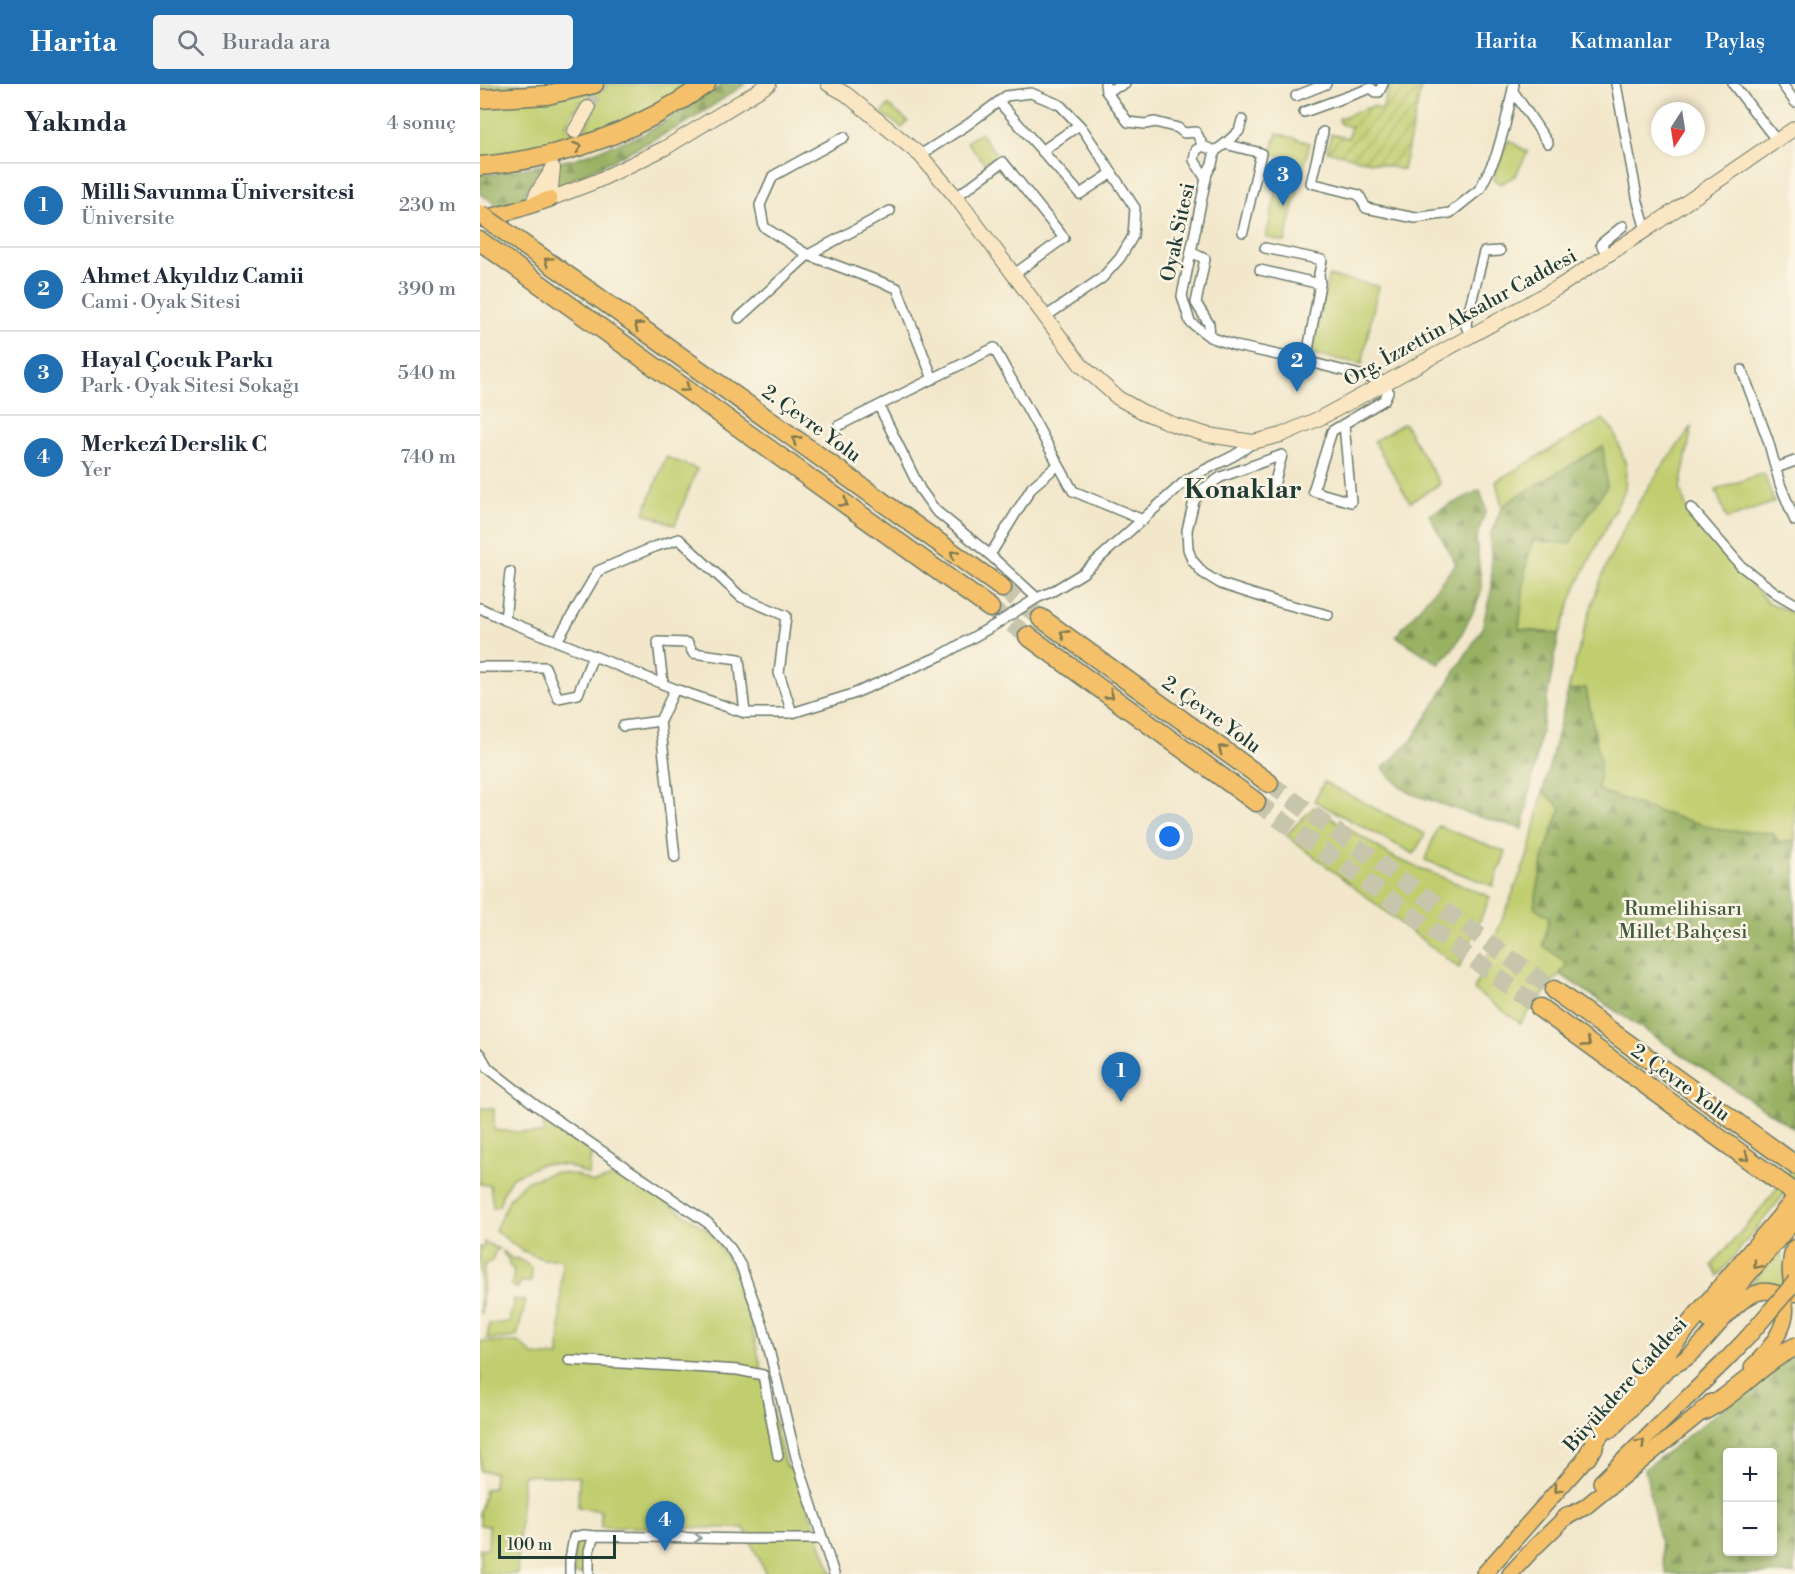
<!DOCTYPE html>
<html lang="tr">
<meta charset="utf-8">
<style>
body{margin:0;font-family:"Libre Bodoni",serif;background:#f2f2f3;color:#1f2937}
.controls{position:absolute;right:18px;bottom:18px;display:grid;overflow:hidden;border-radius:6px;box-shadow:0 3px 9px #0003}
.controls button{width:54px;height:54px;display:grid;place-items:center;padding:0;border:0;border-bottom:2px solid #e0e1e3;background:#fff;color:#1f2937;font:30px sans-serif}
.compass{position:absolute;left:1171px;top:18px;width:54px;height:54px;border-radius:50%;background:#fff;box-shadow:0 3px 9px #0003;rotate:192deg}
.scale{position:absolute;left:18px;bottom:15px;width:118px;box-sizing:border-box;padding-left:6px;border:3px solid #1f3d34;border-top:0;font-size:16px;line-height:21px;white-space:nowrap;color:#1f3d34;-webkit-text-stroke:4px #fcf5e5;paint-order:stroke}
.you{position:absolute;left:690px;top:753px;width:21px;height:21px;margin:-15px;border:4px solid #fff;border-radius:50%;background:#1a73e8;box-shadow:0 0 0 9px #1a73e833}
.badge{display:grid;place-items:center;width:39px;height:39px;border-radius:50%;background:#1f6fb2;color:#fff;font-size:20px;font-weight:700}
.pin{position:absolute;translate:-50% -50px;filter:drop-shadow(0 2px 3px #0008)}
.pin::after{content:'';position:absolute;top:32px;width:21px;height:18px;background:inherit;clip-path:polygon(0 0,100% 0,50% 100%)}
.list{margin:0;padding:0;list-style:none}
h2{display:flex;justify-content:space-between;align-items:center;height:78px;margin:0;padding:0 24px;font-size:26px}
h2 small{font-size:20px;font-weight:400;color:#747a83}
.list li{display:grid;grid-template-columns:39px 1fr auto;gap:18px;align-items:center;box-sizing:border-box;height:84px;padding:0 24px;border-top:2px solid #e0e1e3}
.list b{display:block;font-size:22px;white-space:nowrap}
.list p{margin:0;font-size:20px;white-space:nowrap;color:#747a83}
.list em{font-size:20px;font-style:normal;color:#747a83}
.icon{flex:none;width:33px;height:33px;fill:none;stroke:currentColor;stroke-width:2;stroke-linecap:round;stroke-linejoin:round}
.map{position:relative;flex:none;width:1315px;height:1490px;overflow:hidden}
header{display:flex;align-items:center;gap:36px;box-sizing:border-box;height:84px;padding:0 30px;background:#1f6fb2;color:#fff}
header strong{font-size:28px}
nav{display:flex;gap:33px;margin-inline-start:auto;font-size:21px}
.search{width:420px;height:54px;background:#f2f2f3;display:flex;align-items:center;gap:15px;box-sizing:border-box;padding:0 21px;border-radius:6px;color:#747a83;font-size:22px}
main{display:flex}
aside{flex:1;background:#fff}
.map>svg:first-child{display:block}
</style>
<header>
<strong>Harita</strong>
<div class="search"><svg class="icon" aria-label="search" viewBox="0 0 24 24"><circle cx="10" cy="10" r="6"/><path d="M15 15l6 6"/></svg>Burada ara</div>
<nav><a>Harita</a><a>Katmanlar</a><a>Paylaş</a></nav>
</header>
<main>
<aside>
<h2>Yakında<small>4 sonuç</small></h2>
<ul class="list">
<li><span class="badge">1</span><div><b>Milli Savunma Üniversitesi</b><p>Üniversite</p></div><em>230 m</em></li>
<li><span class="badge">2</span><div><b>Ahmet Akyıldız Camii</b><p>Cami · Oyak Sitesi</p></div><em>390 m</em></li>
<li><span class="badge">3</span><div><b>Hayal Çocuk Parkı</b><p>Park · Oyak Sitesi Sokağı</p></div><em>540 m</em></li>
<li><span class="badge">4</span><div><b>Merkezî Derslik C</b><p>Yer</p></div><em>740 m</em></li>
</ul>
</aside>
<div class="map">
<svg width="1315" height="1490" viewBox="0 0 1315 1490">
<defs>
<pattern id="forest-firs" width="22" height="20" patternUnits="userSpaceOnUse" patternTransform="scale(1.5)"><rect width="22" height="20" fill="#98b162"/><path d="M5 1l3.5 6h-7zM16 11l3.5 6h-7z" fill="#7b9152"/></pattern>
<pattern id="garden-furrows" width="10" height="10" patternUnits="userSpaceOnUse" patternTransform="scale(1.5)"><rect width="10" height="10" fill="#c1ce70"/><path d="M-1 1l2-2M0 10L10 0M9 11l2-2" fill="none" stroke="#9ca85d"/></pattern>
</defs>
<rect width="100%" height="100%" fill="#fcf5e5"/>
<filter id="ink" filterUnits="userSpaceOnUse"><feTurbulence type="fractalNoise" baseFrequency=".0167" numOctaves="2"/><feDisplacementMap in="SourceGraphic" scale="12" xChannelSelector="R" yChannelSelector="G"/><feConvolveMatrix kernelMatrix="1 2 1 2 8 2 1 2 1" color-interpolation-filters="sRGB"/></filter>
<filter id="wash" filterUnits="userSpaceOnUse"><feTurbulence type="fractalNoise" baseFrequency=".008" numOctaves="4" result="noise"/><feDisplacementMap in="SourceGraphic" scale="24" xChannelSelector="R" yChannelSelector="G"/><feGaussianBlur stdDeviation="1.35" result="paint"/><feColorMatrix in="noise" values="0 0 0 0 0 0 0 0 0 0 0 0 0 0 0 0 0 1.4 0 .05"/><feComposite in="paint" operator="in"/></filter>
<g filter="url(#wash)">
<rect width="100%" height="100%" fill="#f2e7cb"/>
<g fill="#c1ce70" stroke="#708652" stroke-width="1.5" fill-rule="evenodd">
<path d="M0,0H69C46,4 23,7 0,5Z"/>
<path d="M128,0H209L182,20L149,37L75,64L0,76V21L104,7ZM100,17L114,27L101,50L85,42Z"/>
<path d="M408,21L428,37L422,44L402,29Z"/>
<path d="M500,49L516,70L505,80L487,58Z"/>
<path d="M797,49L830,59L805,158L786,153L804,74L791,70Z"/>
<path d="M1028,56L1048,68L1035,92L1020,100L1013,95Z"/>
<path d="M848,192L898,202L882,280L832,270Z"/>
<path d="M1123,335L1134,347L1146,381L1145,406L1096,503L1079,550L1039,545L1046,481L1053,456L1033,415L1022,423L1016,397Z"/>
<path d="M924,339L960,400L930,418L894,357Z"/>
<path d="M1212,343L1200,404L1206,423L1287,518L1315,530V1045L1080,890L1040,939L994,906L1050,766L1063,707L1081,724L1064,771L1069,833L1105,604L1088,607C1100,559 1112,512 1133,467C1153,422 1181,382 1212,343Z"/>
<path d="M186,373L217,385L195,441L164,429Z"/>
<path d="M1284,389L1294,418L1247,435L1236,406Z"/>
<path d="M844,698L945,750L934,770L834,717Z"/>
<path d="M834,723L915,774L1010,813L979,884L806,751Z"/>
<path d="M958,742L1026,768L1013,802L945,776Z"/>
<path d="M0,1024L14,1025V1046L63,1050L64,1034L111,1069L109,1091L86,1081L61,1080L32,1093L24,1106L19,1122L13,1123L10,1101L0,1100Z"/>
<path d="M1315,1080V1097L1238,1192L1232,1181L1284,1121Z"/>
<path d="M74,1088L97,1091L113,1099L143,1090L231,1148L260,1195L305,1381L313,1386L336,1445L352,1490H286L264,1444L121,1443V1427L98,1423L99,1393L43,1391L37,1490H0V1465L8,1464L9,1442L0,1441V1430L5,1405L13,1404L14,1388L0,1387V1258H39L53,1271L79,1273L82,1175H63L41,1166L15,1146L30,1114L45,1098Z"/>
<path d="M4,1158L19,1165L15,1168L12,1177L5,1180C2,1197 3,1213 1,1229L0,1230V1163H4Z"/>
<path d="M1301,1165L1306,1202C1288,1198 1282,1198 1265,1206Z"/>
<path d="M23,1167L34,1176L37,1174L52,1184L51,1198H40L38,1204L32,1202L34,1185L30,1183L28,1175L23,1169Z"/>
<path d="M34,1215L46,1217L37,1252L31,1254L7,1255L9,1240L29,1238Z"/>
<path d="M100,1456H104L105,1462V1490H94L95,1463Z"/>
</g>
<g fill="url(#forest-firs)" stroke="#5c774b" stroke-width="1.5" fill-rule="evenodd">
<path d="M243,0H265L208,38L127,79L74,104L73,92L59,85L41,117L24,124L0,110V90H14L94,75L164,50Z"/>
<path d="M1123,362L1127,402L1089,460L1053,456L1046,481L1039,545L1079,550L1043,745L990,730L932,710C920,703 910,694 903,684L932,656L1002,545L1012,503L1010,451L1022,423L1033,415Z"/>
<path d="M1000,406L1006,426L996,456L1002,505L995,524L975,562L959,580L916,552L976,480L949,431Z"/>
<path d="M1106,604L1120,677L1118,706L1176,727L1241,746L1293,749L1299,759L1315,756V1045L1080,890L1087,880L1063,861L1069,833L1054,823L1064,771L1081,724L1063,707L1088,607Z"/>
<path d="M1315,1272V1490H1186L1165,1385L1306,1276ZM1248,1368H1292V1468H1248Z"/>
</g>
<path fill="url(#garden-furrows)" stroke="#708652" stroke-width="1.5" d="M908,0H942L923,86L847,67L851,50L868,54L871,43L860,40L859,34L893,22L902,26L908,5Z"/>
</g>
<g filter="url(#ink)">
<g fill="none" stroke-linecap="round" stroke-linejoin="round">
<path stroke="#c8c5ad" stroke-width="14" stroke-dasharray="14 7" stroke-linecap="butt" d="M108,24L121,0"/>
<g stroke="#c8c5ad" stroke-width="18" stroke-dasharray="18 9" stroke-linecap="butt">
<path d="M522,504L561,534"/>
<path d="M510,524L548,552"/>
<path d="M789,699L1074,906"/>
<path d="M776,718L1060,924"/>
</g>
<g stroke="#697869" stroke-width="12">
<g id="street">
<path d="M625,0L626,7L648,38L665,40L675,38L698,44L704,49L716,48L723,62L735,67L732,80L727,89L702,212L710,238L730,253L756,262L826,277L907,298L908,308L904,316L852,347L833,407L871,418L864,340"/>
<path d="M1136,0L1158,118L1166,146"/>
<path d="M1253,0L1297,57"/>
<path d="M1302,0L1315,18"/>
<path d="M626,7L645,0"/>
<path d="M1033,7L1068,59"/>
<path d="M816,12L846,0"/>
<path d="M519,18L600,110L632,89"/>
<path d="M824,28L891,4L896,8H899L903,0"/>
<path d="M843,48L831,99L879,111L886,124L935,134L970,129L1000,105L1016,72L1025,41L1034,0"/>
<path d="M364,53L293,92L280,121L284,143L328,171L417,204L453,295"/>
<path d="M745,60L759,47L762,36"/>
<path d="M723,62L716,66L714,76L726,95"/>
<path d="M562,67L599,41"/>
<path d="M735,67L745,60L781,69L763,148"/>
<path d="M440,71L487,41L526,12L551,9L580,21L602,44L655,124L653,152L640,174L622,194L565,233"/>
<path d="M476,113L523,78L584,154L533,191"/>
<path d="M785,164L842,176L839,190L840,200L826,277"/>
<path d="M711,168L725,175L716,219L729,240L730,253"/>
<path d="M1127,171L1121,160L1143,142"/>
<path d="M780,186L840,200"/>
<path d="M259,234L328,171L410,127"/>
<path d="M991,253L986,242L987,234L1004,168L1020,167"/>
<path d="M1262,286L1288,356L1300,400L1315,437"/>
<path d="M399,322L440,405L455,426L510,471L557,514"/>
<path d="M358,342L514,264L593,407L663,436"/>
<path d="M1296,384L1315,377"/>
<path d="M792,409L802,371L741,393L723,405L714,417L707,446L708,465L712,476L723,489L741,500L794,517L848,531"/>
<path d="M1211,424L1261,482L1296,509L1315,520"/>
<path d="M510,471L552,403L578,381"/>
<path d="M0,524L25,536L195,605L265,629H312L373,610L460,572L513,542L557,514L573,507L603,489L704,398C726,382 754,376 773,358"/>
<path d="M25,536L30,488"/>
<path d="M77,557L118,487L174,463L199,455L261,513L306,532L299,589L312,629"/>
<path d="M0,583H65L78,614L98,610L113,572"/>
<path d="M183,600L178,558L208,559L213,569L259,575L265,629"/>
<path d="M195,605L180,637L195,773"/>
<path d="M143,642L180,637"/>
<path d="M0,970L8,984L54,1020L139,1079L228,1139L251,1165L261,1182L283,1242L316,1373L354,1490"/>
<path d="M89,1276L211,1283L258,1286L283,1291L298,1372"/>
<path d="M90,1490V1475L94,1453L104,1451L114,1452"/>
<path d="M109,1490V1467L114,1452L268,1455H343"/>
</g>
</g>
<g stroke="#697869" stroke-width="16">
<g id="secondary">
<path d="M348,0L366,10L440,71L476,113L601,281L638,314L663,328L695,341L728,351L773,358L801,351L840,334L907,298L1077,204L1166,146L1315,44"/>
<path d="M95,47L108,24"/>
<path d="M73,84L70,115L117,97L185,64L289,0"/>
<path d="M52,121L57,109L72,86"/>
</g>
</g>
<g stroke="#697869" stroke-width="18">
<g id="primary">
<path d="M0,135L33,127L70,115"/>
<path d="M1229,1237L1315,1136"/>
<path d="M1189,1284C1196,1280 1203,1277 1209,1272C1229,1256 1254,1214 1280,1208C1287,1206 1296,1208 1302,1212C1315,1235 1288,1268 1272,1283"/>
<path d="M1131,1346L1194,1278"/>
<path d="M1121,1398L1245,1277L1267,1254"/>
<path d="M1083,1435L1105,1423L1223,1327L1231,1318"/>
<path d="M1004,1490L1115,1364"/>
<path d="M1030,1490L1055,1463L1089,1430"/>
</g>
</g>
<g stroke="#697869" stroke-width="21">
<g id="highway">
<path d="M0,15L67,11L114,0"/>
<path d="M0,82C82,75 159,47 226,0"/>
<path d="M0,157L510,524"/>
<path d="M115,211L522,504"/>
<path d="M561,534L789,699"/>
<path d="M548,552L776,718"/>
<path d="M1074,906L1315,1081"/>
<path d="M1060,924L1315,1109"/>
<path d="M1315,1165C1310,1180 1311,1193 1315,1208"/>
<path d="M1223,1327C1256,1311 1281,1278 1315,1263"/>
<path d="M1107,1373L1117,1354L1139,1324L1315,1116"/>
</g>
</g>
<use href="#street" stroke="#fff" stroke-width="9"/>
<use href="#secondary" stroke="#fbe6c3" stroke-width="14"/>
<use href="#primary" stroke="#f4c16a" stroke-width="15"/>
<use href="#highway" stroke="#f4c16a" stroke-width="18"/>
<g stroke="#697869" stroke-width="18" stroke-linecap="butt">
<path id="primary-bridge" d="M1267,1254L1315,1198"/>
</g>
<g stroke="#697869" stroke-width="21" stroke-linecap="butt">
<path id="highway-bridge" d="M0,130L115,211"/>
</g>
<use href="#primary-bridge" stroke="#f4c16a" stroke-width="15"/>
<use href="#highway-bridge" stroke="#f4c16a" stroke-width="18"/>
</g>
<defs><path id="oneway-chevron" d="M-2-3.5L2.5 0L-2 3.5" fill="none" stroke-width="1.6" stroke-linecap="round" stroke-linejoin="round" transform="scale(1.5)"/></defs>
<g stroke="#7f784c">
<use href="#oneway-chevron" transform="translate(98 63) rotate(-18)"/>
<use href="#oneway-chevron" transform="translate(68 177) rotate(-145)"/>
<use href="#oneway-chevron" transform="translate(158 242) rotate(-144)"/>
<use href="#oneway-chevron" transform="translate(206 304) rotate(36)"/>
<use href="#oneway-chevron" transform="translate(316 356) rotate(-144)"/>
<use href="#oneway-chevron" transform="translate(364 419) rotate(36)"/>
<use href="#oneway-chevron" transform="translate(474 470) rotate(-144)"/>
<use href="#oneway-chevron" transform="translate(584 550) rotate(-144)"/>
<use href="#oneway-chevron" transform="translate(630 611) rotate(36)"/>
<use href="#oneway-chevron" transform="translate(742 665) rotate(-144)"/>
<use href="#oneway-chevron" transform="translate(1107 959) rotate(36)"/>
<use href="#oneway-chevron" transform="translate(1265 1073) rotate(36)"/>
<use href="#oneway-chevron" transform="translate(1277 1181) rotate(130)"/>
<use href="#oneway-chevron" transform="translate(1161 1359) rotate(-45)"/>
<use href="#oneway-chevron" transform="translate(1078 1405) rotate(131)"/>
</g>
<use stroke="#8f9e9a" href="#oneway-chevron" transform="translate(217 1454) rotate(2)"/>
</g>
<g text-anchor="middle" stroke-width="5" stroke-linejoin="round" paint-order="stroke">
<g font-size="20" fill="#1f3d34" stroke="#fcf5e5">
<text transform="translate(697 148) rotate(-78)" y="7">Oyak Sitesi</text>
<text transform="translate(980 233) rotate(-29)" y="7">Org. İzzettin Aksalur Caddesi</text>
<text transform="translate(332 339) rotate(36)" y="7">2. Çevre Yolu</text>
<text transform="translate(732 630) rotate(36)" y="7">2. Çevre Yolu</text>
<text transform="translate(1201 998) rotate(36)" y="7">2. Çevre Yolu</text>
<text transform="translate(1145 1300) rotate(-48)" y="7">Büyükdere Caddesi</text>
</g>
<g font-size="20" fill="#3f5a40" stroke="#fcf5e5">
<text x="1203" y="831">Rumelihisarı<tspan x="1203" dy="23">Millet Bahçesi</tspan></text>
</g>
<g font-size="26" font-weight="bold" fill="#1f3d34" stroke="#fcf5e5">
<text x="763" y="414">Konaklar</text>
</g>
</g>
</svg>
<div class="controls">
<button>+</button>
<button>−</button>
</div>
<svg class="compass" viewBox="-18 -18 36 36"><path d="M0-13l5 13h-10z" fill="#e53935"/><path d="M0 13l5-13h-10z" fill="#747a83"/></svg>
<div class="scale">100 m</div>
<div class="you"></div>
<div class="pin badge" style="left:641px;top:1018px">1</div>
<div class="pin badge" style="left:817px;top:308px">2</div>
<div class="pin badge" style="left:803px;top:122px">3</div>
<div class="pin badge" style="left:185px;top:1467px">4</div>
</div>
</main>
